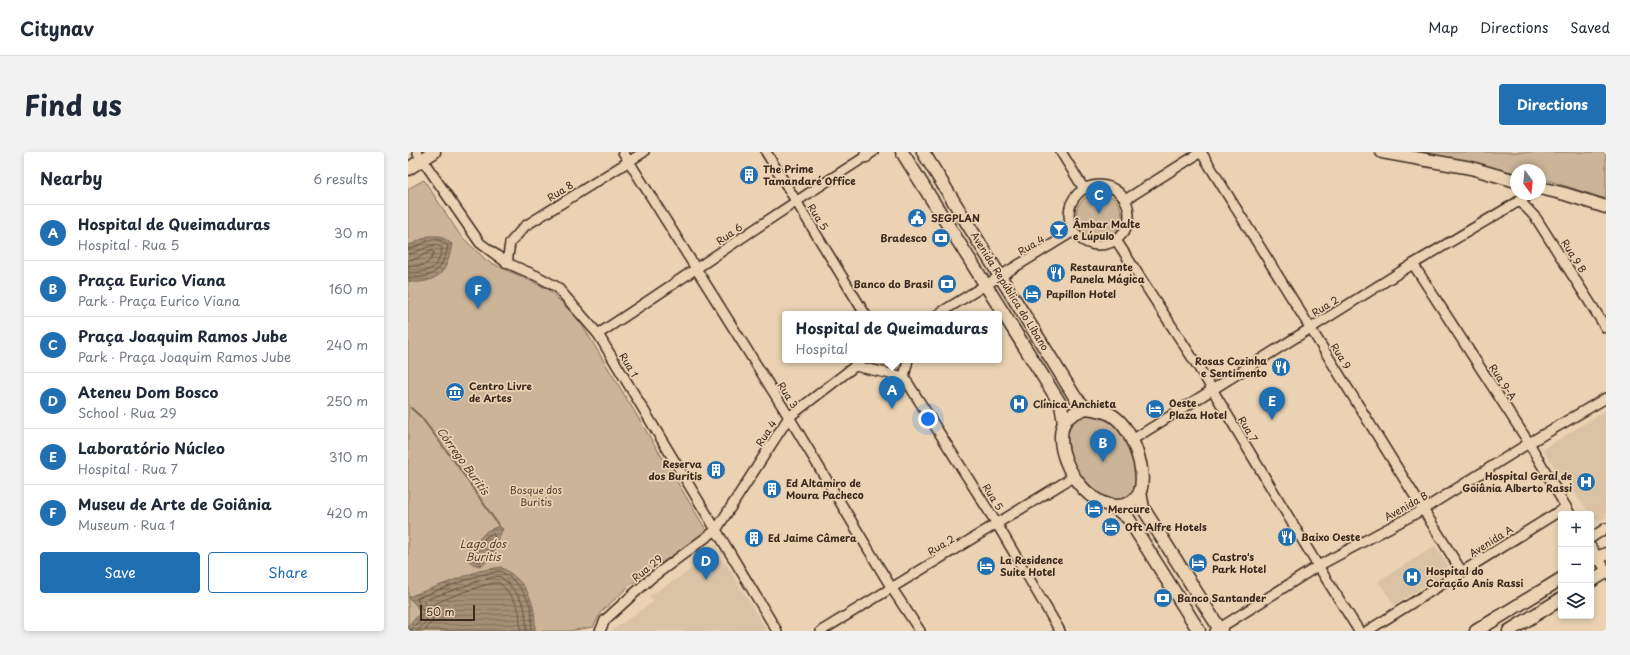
<!DOCTYPE html>
<meta charset="utf-8">
<style>
body{margin:0;font-family:"Playpen Sans",sans-serif;background:#f2f2f3;color:#1f2937}
.controls{position:absolute;right:12px;bottom:12px;display:grid;overflow:hidden;border-radius:4px;box-shadow:0 2px 6px #0003}
.controls button{width:36px;height:36px;display:grid;place-items:center;padding:0;border:0;border-bottom:1px solid #e0e1e3;background:#fff;color:#1f2937;font:20px sans-serif}
.compass{position:absolute;left:1102px;top:12px;width:36px;height:36px;border-radius:50%;background:#fff;box-shadow:0 2px 6px #0003;rotate:165deg}
.scale{position:absolute;left:12px;bottom:10px;width:55px;box-sizing:border-box;padding-left:4px;border:2px solid #3b2a1e;border-top:0;font-size:11px;line-height:14px;white-space:nowrap;color:#3b2a1e;-webkit-text-stroke:3px #ead2b2;paint-order:stroke}
.you{position:absolute;left:520px;top:267px;width:14px;height:14px;margin:-10px;border:3px solid #fff;border-radius:50%;background:#1a73e8;box-shadow:0 0 0 6px #1a73e833}
.badge{display:grid;place-items:center;width:26px;height:26px;border-radius:50%;background:#1f6fb2;color:#fff;font-size:13px;font-weight:700}
.pin{position:absolute;translate:-50% -33px;filter:drop-shadow(0 1px 2px #0008)}
.pin::after{content:'';position:absolute;top:21px;width:14px;height:12px;background:inherit;clip-path:polygon(0 0,100% 0,50% 100%)}
.popup{position:absolute;left:374px;top:159px;width:220px;height:52px;box-sizing:border-box;display:grid;place-content:center;border-radius:4px;background:#fff;filter:drop-shadow(0 1px 3px #0005);font-size:13px;white-space:nowrap;color:#747a83}
.popup b{font-size:15px;color:#1f2937}
.popup::after{content:'';position:absolute;left:50%;top:100%;margin-left:-8px;border:8px solid transparent;border-top-color:#fff}
.list{margin:0;padding:0;list-style:none}
h2{display:flex;justify-content:space-between;align-items:center;height:52px;margin:0;padding:0 16px;font-size:17px}
h2 small{font-size:13px;font-weight:400;color:#747a83}
.list li{display:grid;grid-template-columns:26px 1fr auto;gap:12px;align-items:center;box-sizing:border-box;height:56px;padding:0 16px;border-top:1px solid #e0e1e3}
.list b{display:block;font-size:15px;white-space:nowrap}
.list p{margin:0;font-size:13px;white-space:nowrap;color:#747a83}
.list em{font-size:13px;font-style:normal;color:#747a83}
.actions{display:flex;gap:8px;padding:12px 16px}
.actions a{flex:1;padding:9px 0;border:1px solid #1f6fb2;border-radius:4px;text-align:center;font-size:14px;color:#1f6fb2}
.actions .main{background:#1f6fb2;color:#fff}
.icon{flex:none;width:22px;height:22px;fill:none;stroke:currentColor;stroke-width:2;stroke-linecap:round;stroke-linejoin:round}
.map{position:relative;flex:none;width:1198px;height:479px;overflow:hidden;border-radius:4px}
header{display:flex;align-items:center;gap:24px;box-sizing:border-box;height:56px;padding:0 20px;background:#fff;border-bottom:1px solid #e0e1e3}
header strong{font-size:19px}
nav{display:flex;gap:22px;margin-inline-start:auto;font-size:14px}
.intro{display:flex;align-items:center;justify-content:space-between;box-sizing:border-box;height:96px;padding:0 24px}
h1{margin:0;font-size:28px}
.button{padding:10px 18px;border-radius:4px;background:#1f6fb2;color:#fff;font-size:14px;font-weight:700}
main{display:flex;gap:24px;padding:0 24px}
aside{flex:1;background:#fff;border-radius:4px;box-shadow:0 2px 6px #0003}
.map>svg:first-child{display:block}
</style>
<header>
<strong>Citynav</strong>
<nav><a>Map</a><a>Directions</a><a>Saved</a></nav>
</header>
<div class="intro"><h1>Find us</h1><a class="button">Directions</a></div>
<main>
<aside>
<h2>Nearby<small>6 results</small></h2>
<ul class="list">
<li><span class="badge">A</span><div><b>Hospital de Queimaduras</b><p>Hospital · Rua 5</p></div><em>30 m</em></li>
<li><span class="badge">B</span><div><b>Praça Eurico Viana</b><p>Park · Praça Eurico Viana</p></div><em>160 m</em></li>
<li><span class="badge">C</span><div><b>Praça Joaquim Ramos Jube</b><p>Park · Praça Joaquim Ramos Jube</p></div><em>240 m</em></li>
<li><span class="badge">D</span><div><b>Ateneu Dom Bosco</b><p>School · Rua 29</p></div><em>250 m</em></li>
<li><span class="badge">E</span><div><b>Laboratório Núcleo</b><p>Hospital · Rua 7</p></div><em>310 m</em></li>
<li><span class="badge">F</span><div><b>Museu de Arte de Goiânia</b><p>Museum · Rua 1</p></div><em>420 m</em></li>
</ul>
<div class="actions"><a class="main">Save</a><a>Share</a></div>
</aside>
<div class="map">
<svg width="1198" height="479" viewBox="0 0 1198 479">
<defs>
<pattern id="water-rules" width="6" height="5" patternUnits="userSpaceOnUse"><rect width="6" height="5" fill="#a38e76"/><path d="M0 2.5h6" fill="none" stroke="#867460"/></pattern>
</defs>
<rect width="100%" height="100%" fill="#ead2b2"/>
<filter id="ink" filterUnits="userSpaceOnUse"><feTurbulence type="fractalNoise" baseFrequency=".025" numOctaves="2"/><feDisplacementMap in="SourceGraphic" scale="8" xChannelSelector="R" yChannelSelector="G"/><feConvolveMatrix kernelMatrix="1 2 1 2 8 2 1 2 1" color-interpolation-filters="sRGB"/></filter>
<g filter="url(#ink)">
<g fill="#dac3a5">
<path d="M1198,258V365L1192,369L1187,368L1134,298Z"/>
<path d="M1027,394L1040,413L1037,421L986,453L970,429Z"/>
<path d="M311,407L318,412L359,479H203L245,450L241,444L297,409Z"/>
</g>
<g fill="#cbb497" stroke="#836f5a">
<path d="M1010,0H1198V47L1132,26V18H1108V21Z"/>
<path d="M16,28L52,83L79,109L140,137L171,168L300,381L239,420L221,434L193,460L185,475L161,479H0V37Z"/>
<circle cx="691" cy="64" r="23"/>
<path d="M455,208H496L494,215L489,218L456,211Z"/>
<path d="M690,261L704,269L717,285L729,317L728,338L718,348L706,352L674,331L659,302V285L663,273L675,262Z"/>
</g>
<g fill="url(#water-rules)" stroke="#796653">
<path d="M20,84H32L44,92C42,101 40,114 33,121C25,129 10,132 0,129V94Z"/>
<path d="M91,374L95,377C85,394 93,403 72,414L65,412L59,407L60,400L68,390L79,379Z"/>
<path d="M93,415C119,430 128,449 127,479H0V475L12,461L8,453L0,445L71,419Z"/>
</g>
<g fill="none" stroke-linecap="round" stroke-linejoin="round">
<g stroke="#655241" stroke-width="1">
<path d="M0,97C15,95 25,79 40,94C35,118 24,128 0,125"/>
<path d="M0,102C11,101 18,93 29,93L34,96C31,117 19,122 0,120"/>
<path d="M0,108L7,107L23,99L26,100C22,114 13,115 0,114"/>
<path d="M84,382L87,384L84,400L72,410L67,409L63,405C64,397 76,385 84,382Z"/>
<path d="M0,478L5,476L15,463V459L9,448V446L72,423L92,419C108,427 122,445 124,463C124,468 123,474 123,479"/>
<path d="M9,479C20,469 23,464 16,450L17,448L74,428L91,424C97,428 101,432 105,437C118,452 118,460 118,479"/>
<path d="M17,479L26,466V452C37,447 81,429 91,431C94,432 97,437 99,439C112,455 112,459 112,479"/>
</g>
<path stroke="#796653" stroke-width="2" d="M3,256L13,265L47,310L91,374"/>
<g stroke="#3b2a1e" stroke-width="12">
<g id="minor">
<path d="M9,0L72,91L99,111L129,124L149,135L190,182L369,479"/>
<path d="M215,0L381,265L483,435L512,479"/>
<path d="M358,0L457,162"/>
<path d="M653,0L676,37"/>
<path d="M793,0L1054,420"/>
<circle cx="691" cy="63" r="30"/>
<path d="M717,48L793,0"/>
<path d="M1111,48L1128,66L1198,176"/>
<path d="M708,88L798,227L907,409L951,479"/>
<path d="M99,111L102,91L117,74L236,0"/>
<path d="M1005,112L1121,291L1162,362"/>
<path d="M530,162L666,79"/>
<path d="M190,182C282,122 372,58 465,0"/>
<path d="M448,208L447,214L496,225"/>
<path d="M496,225L589,372L652,479"/>
<path d="M496,225L500,208"/>
<path d="M724,288L1005,112L1123,42"/>
<path d="M1183,386L1198,376"/>
<path d="M1183,395L1198,418"/>
<path d="M192,479L197,468L242,427L308,378L381,265L447,214"/>
<path d="M413,479L665,325"/>
<path d="M807,479L910,414L1016,357L1121,291L1198,246"/>
<path d="M959,479L1158,355"/>
</g>
</g>
<g stroke="#3b2a1e" stroke-width="15">
<g id="major">
<path d="M494,0L653,253L656,270"/>
<path d="M515,0L667,245L678,256"/>
<path d="M974,0L1063,16L1108,29"/>
<path d="M458,4L459,0"/>
<path d="M0,17L26,0"/>
<path d="M1132,36L1157,42L1198,55"/>
<path d="M678,256C686,257 694,258 702,262C723,273 739,317 732,340C730,345 726,348 722,351C685,369 641,303 656,271C659,263 671,259 678,256Z"/>
<path d="M732,340L735,356L813,479"/>
<path d="M706,355L720,366L791,479"/>
<path d="M1183,409L1198,402"/>
<path d="M1183,429L1198,420"/>
<path d="M1068,479L1153,427"/>
<path d="M1101,479L1153,447"/>
</g>
</g>
<use href="#minor" stroke="#ead2b2" stroke-width="9"/>
<use href="#major" stroke="#ead2b2" stroke-width="12"/>
</g>
</g>
<defs>
<g id="building-disc" transform="scale(1)"><circle r="9.5" fill="#1f6fb2" stroke="#ead2b2"/><path d="M-4-6H4V6H1V3H-1V6H-4ZM-2.5-4.3h1.7v1.8h-1.7ZM.8-4.3h1.7v1.8H.8ZM-2.5-1h1.7V.8h-1.7ZM.8-1h1.7V.8H.8Z" fill="#fff"/></g>
<g id="civic-disc" transform="scale(1)"><circle r="9.5" fill="#1f6fb2" stroke="#ead2b2"/><path d="M-.6-6.5H3V-4.5H.6V-3L4-1V1h2V6H-6V1h2V-1L-.6-3ZM-1.2 2.5V6h2.4V2.5Z" fill="#fff"/></g>
<g id="bar-disc" transform="scale(1)"><circle r="9.5" fill="#1f6fb2" stroke="#ead2b2"/><path d="M-6-5H6L.8 .8V4.5H3.5V6h-7V4.5H-.8V.8Z" fill="#fff"/></g>
<g id="bank-disc" transform="scale(1)"><circle r="9.5" fill="#1f6fb2" stroke="#ead2b2"/><path d="M-6-4H6V4H-6ZM0-2.3a2.3 2.3 0 1 0 0 4.6a2.3 2.3 0 1 0 0-4.6Z" fill="#fff"/></g>
<g id="restaurant-disc" transform="scale(1)"><circle r="9.5" fill="#1f6fb2" stroke="#ead2b2"/><path d="M-5-6h1v4h1v-4h1v4h1v-4h1v5L-1.5 .5V6h-2V.5L-5-1ZM5-6V6H3V1.5H1.5Q1.5-4 5-6Z" fill="#fff"/></g>
<g id="hotel-disc" transform="scale(1)"><circle r="9.5" fill="#1f6fb2" stroke="#ead2b2"/><path d="M-6-4.5h1.5V1H6V5H4.5V3h-9V5H-6ZM-4 0a1.8 1.8 0 1 1 3.6 0ZM.5 0V-2.5h3Q6-2.5 6 0Z" fill="#fff"/></g>
<g id="museum-disc" transform="scale(1)"><circle r="9.5" fill="#1f6fb2" stroke="#ead2b2"/><path d="M0-6L6-3V-2H-6V-3ZM-5-1h2V3h-2ZM-1-1h2V3h-2ZM3-1h2V3H3ZM-6 4H6V6H-6Z" fill="#fff"/></g>
<g id="hospital-disc" transform="scale(1)"><circle r="9.5" fill="#1f6fb2" stroke="#ead2b2"/><path d="M-5-5h3v3.5h4V-5h3V5h-3V1.5h-4V5h-3Z" fill="#fff"/></g>
</defs>
<g fill-rule="evenodd">
<use href="#building-disc" x="341" y="23"/>
<use href="#civic-disc" x="509" y="66"/>
<use href="#bar-disc" x="651" y="78"/>
<use href="#bank-disc" x="533" y="86"/>
<use href="#restaurant-disc" x="648" y="121"/>
<use href="#bank-disc" x="539" y="132"/>
<use href="#hotel-disc" x="624" y="142"/>
<use href="#restaurant-disc" x="873" y="215"/>
<use href="#museum-disc" x="47" y="240"/>
<use href="#hospital-disc" x="611" y="252"/>
<use href="#hotel-disc" x="747" y="257"/>
<use href="#building-disc" x="308" y="318"/>
<use href="#hospital-disc" x="1178" y="330"/>
<use href="#building-disc" x="364" y="337"/>
<use href="#hotel-disc" x="686" y="357"/>
<use href="#hotel-disc" x="703" y="375"/>
<use href="#restaurant-disc" x="879" y="385"/>
<use href="#building-disc" x="346" y="386"/>
<use href="#hotel-disc" x="790" y="411"/>
<use href="#hotel-disc" x="578" y="414"/>
<use href="#hospital-disc" x="1004" y="425"/>
<use href="#bank-disc" x="755" y="446"/>
</g>
<g text-anchor="middle" stroke-width="3.5" stroke-linejoin="round" paint-order="stroke">
<g font-size="10" font-weight="bold" fill="#3b2a1e" stroke="#ead2b2" text-anchor="start">
<text x="355" y="21">The Prime<tspan x="355" dy="12">Tamandaré Office</tspan></text>
<text x="523" y="70">SEGPLAN</text>
<text x="665" y="76">Âmbar Malte<tspan x="665" dy="12">e Lúpulo</tspan></text>
<text x="519" y="90" text-anchor="end">Bradesco</text>
<text x="662" y="119">Restaurante<tspan x="662" dy="12">Panela Mágica</tspan></text>
<text x="525" y="136" text-anchor="end">Banco do Brasil</text>
<text x="638" y="146">Papillon Hotel</text>
<text x="859" y="213" text-anchor="end">Rosas Cozinha<tspan x="859" dy="12">e Sentimento</tspan></text>
<text x="61" y="238">Centro Livre<tspan x="61" dy="12">de Artes</tspan></text>
<text x="761" y="255">Oeste<tspan x="761" dy="12">Plaza Hotel</tspan></text>
<text x="625" y="256">Clínica Anchieta</text>
<text x="294" y="316" text-anchor="end">Reserva<tspan x="294" dy="12">dos Buritis</tspan></text>
<text x="1164" y="328" text-anchor="end">Hospital Geral de<tspan x="1164" dy="12">Goiânia Alberto Rassi</tspan></text>
<text x="378" y="335">Ed Altamiro de<tspan x="378" dy="12">Moura Pacheco</tspan></text>
<text x="700" y="361">Mercure</text>
<text x="717" y="379">Oft Alfre Hotels</text>
<text x="893" y="389">Baixo Oeste</text>
<text x="360" y="390">Ed Jaime Câmera</text>
<text x="804" y="409">Castro's<tspan x="804" dy="12">Park Hotel</tspan></text>
<text x="592" y="412">La Residence<tspan x="592" dy="12">Suite Hotel</tspan></text>
<text x="1018" y="423">Hospital do<tspan x="1018" dy="12">Coração Anis Rassi</tspan></text>
<text x="769" y="450">Banco Santander</text>
</g>
<g font-size="10" fill="#3b2a1e" stroke="#ead2b2">
<text transform="translate(152 39) rotate(-32)" y="4">Rua 8</text>
<text transform="translate(410 65) rotate(58)" y="4">Rua 5</text>
<text transform="translate(321 82) rotate(-35)" y="4">Rua 6</text>
<text transform="translate(623 93) rotate(-31)" y="4">Rua 4</text>
<text transform="translate(1166 104) rotate(58)" y="4">Rua 9 B</text>
<text transform="translate(602 139) rotate(58)" y="4">Avenida República do Líbano</text>
<text transform="translate(917 154) rotate(-32)" y="4">Rua 2</text>
<text transform="translate(933 204) rotate(58)" y="4">Rua 9</text>
<text transform="translate(221 213) rotate(59)" y="4">Rua 1</text>
<text transform="translate(1095 230) rotate(57)" y="4">Rua 9-A</text>
<text transform="translate(380 243) rotate(58)" y="4">Rua 3</text>
<text transform="translate(840 277) rotate(59)" y="4">Rua 7</text>
<text transform="translate(358 281) rotate(-57)" y="4">Rua 4</text>
<text transform="translate(585 345) rotate(58)" y="4">Rua 5</text>
<text transform="translate(998 354) rotate(-29)" y="4">Avenida B</text>
<text transform="translate(1083 389) rotate(-32)" y="4">Avenida A</text>
<text transform="translate(533 393) rotate(-31)" y="4">Rua 2</text>
<text transform="translate(239 416) rotate(-39)" y="4">Rua 29</text>
</g>
<g font-size="10" fill="#513f30" stroke="#ead2b2">
<text x="128" y="342">Bosque dos<tspan x="128" dy="12">Buritis</tspan></text>
</g>
<g font-size="11" font-style="italic" fill="#503e30" stroke="#ead2b2">
<text transform="translate(55 309) rotate(54)" y="4">Córrego Buritis</text>
<text x="75" y="396">Lago dos<tspan x="75" dy="13">Buritis</tspan></text>
</g>
</g>
</svg>
<div class="controls">
<button>+</button>
<button>−</button>
<button><svg class="icon" aria-label="layers" viewBox="0 0 24 24"><path d="M12 4l9 5-9 5-9-5zM3 14l9 5 9-5"/></svg></button>
</div>
<svg class="compass" viewBox="-18 -18 36 36"><path d="M0-13l5 13h-10z" fill="#e53935"/><path d="M0 13l5-13h-10z" fill="#747a83"/></svg>
<div class="scale">50 m</div>
<div class="you"></div>
<div class="pin badge" style="left:484px;top:257px">A</div>
<div class="popup"><b>Hospital de Queimaduras</b>Hospital</div>
<div class="pin badge" style="left:695px;top:310px">B</div>
<div class="pin badge" style="left:691px;top:62px">C</div>
<div class="pin badge" style="left:298px;top:428px">D</div>
<div class="pin badge" style="left:864px;top:268px">E</div>
<div class="pin badge" style="left:70px;top:157px">F</div>
</div>
</main>
